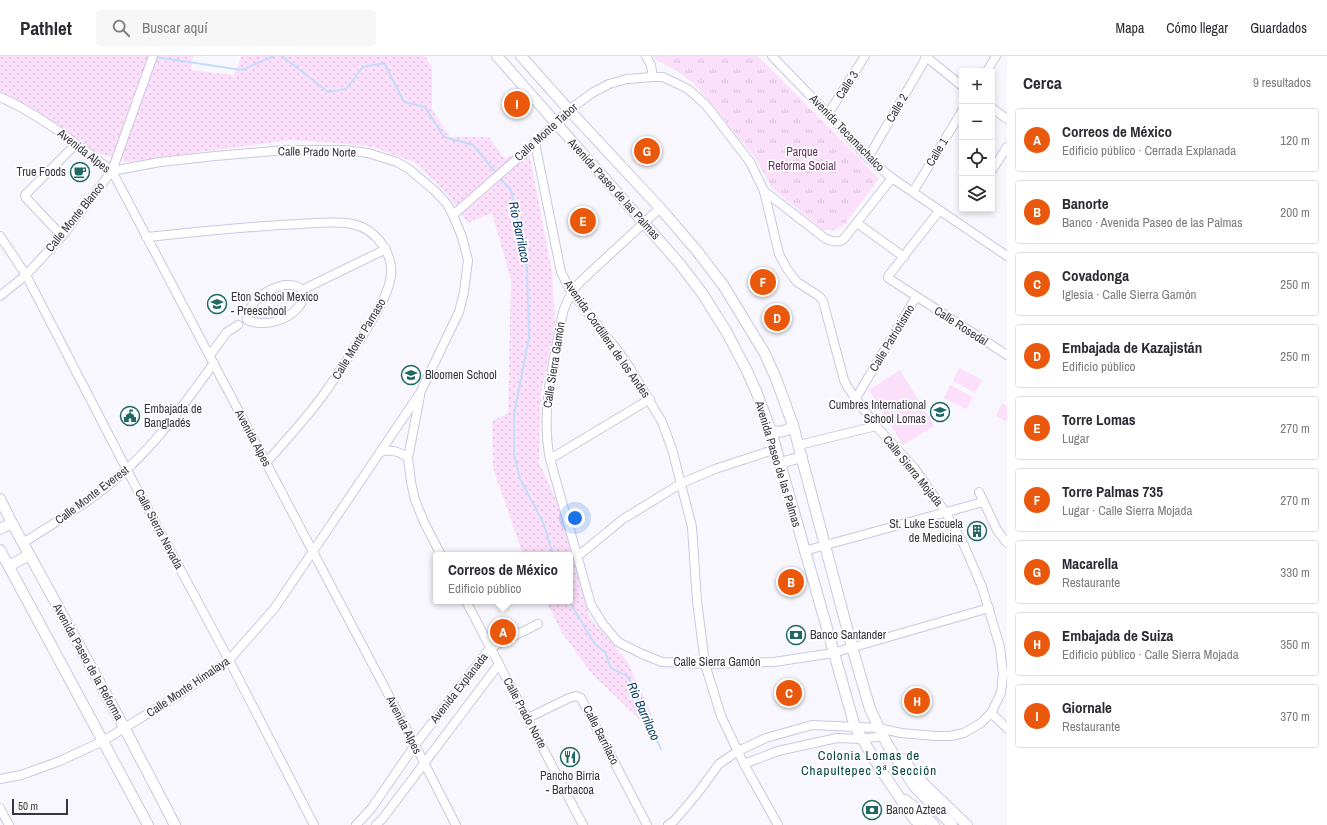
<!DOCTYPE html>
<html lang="es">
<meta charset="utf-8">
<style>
body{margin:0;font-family:"Archivo Narrow",sans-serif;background:#f7f7f7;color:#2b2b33}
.controls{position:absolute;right:12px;top:12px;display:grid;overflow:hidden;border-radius:4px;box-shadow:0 2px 6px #0003}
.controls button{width:36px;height:36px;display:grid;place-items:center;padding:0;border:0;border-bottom:1px solid #e1e1e2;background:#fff;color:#2b2b33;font:20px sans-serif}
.scale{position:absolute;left:12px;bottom:10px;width:56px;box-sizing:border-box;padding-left:4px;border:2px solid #373641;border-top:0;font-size:11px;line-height:14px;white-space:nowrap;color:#373641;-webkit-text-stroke:3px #fff;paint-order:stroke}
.you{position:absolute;left:575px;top:462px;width:14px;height:14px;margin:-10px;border:3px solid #fff;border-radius:50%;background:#1a73e8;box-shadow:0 0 0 6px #1a73e833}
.badge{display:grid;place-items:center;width:26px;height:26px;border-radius:50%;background:#ea580c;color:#fff;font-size:13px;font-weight:700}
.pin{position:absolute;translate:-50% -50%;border:2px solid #fff;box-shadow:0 1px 4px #0006}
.popup{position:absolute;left:433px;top:496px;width:140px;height:52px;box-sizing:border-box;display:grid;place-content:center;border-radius:4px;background:#fff;filter:drop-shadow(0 1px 3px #0005);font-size:13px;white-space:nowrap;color:#7c7c81}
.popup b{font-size:15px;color:#2b2b33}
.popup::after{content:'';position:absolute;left:50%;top:100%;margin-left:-8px;border:8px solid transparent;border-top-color:#fff}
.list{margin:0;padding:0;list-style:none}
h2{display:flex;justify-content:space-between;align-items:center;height:52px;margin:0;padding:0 16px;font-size:17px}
h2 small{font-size:13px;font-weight:400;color:#7c7c81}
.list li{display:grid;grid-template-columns:26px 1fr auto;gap:12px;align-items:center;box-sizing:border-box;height:64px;margin:0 8px 8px;padding:0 8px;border:1px solid #e1e1e2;border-radius:4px}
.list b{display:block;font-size:15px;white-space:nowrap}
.list p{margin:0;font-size:13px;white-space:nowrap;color:#7c7c81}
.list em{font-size:13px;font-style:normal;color:#7c7c81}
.icon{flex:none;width:22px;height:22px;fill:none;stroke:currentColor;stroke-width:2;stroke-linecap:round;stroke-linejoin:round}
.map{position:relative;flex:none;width:1007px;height:769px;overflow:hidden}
header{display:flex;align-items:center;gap:24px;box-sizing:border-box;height:56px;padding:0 20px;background:#fff;border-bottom:1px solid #e1e1e2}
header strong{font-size:19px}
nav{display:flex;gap:22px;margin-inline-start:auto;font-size:14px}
.search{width:280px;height:36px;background:#f7f7f7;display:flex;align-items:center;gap:10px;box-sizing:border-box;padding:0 14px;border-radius:4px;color:#7c7c81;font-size:15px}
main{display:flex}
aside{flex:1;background:#fff}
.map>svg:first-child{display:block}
</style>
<header>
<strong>Pathlet</strong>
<div class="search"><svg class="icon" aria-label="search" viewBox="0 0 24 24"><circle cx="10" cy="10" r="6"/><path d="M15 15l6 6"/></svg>Buscar aquí</div>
<nav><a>Mapa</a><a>Cómo llegar</a><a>Guardados</a></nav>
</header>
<main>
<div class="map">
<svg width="1007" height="769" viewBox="0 0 1007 769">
<defs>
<pattern id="park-tufts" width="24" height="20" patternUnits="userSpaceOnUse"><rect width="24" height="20" fill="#fcdffa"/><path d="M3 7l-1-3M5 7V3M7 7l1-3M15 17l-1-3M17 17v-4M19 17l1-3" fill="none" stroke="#d9c0d8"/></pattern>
<pattern id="garden-dots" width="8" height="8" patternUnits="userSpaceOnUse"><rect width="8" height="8" fill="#fcdffa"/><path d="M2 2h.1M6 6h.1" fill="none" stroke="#d9c0d8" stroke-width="1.8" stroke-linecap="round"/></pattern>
</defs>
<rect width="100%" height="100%" fill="#f8f7fd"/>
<g fill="#fcdffa">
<path d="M959,312L982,324L975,337L953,325Z"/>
<path d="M900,314L934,370L903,389L869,334Z"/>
<path d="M950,329L973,341L966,353L944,342Z"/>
<path d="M1002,347L1007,350V366L996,360Z"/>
</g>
<path fill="url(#park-tufts)" d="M652,0H758L879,123L843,170L834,174H823L772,132L756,103L705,40L693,27L677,15L656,4Z"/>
<path fill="url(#garden-dots)" d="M0,0H193L191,14L234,19L242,0H425L432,12V54L450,81H489L504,102L529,96L552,216L555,267L541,338L539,407L559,450L590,562L627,605L650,654L653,676L593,619L562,577L546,545H570V499H523L493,411L492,365L508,357L511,224L492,157L468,167L447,138L414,106L373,91L337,87L290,84L127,106L94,96L50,64L22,47L0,38Z"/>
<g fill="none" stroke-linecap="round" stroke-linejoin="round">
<g stroke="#c3defa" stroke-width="2">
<path d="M282,0L328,36L346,33L363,11L384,7L404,46L425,51L444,81L473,89L497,118"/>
<path d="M155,1L242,14L274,0"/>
<path d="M500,122L511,134L527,212L529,281L514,359V398L520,423L543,466L553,499"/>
<path d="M569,545L594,587L606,597L610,611L628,621L661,693"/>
</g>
<g stroke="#cac8e3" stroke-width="10">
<g id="minor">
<path d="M646,0L651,9L653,21"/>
<path d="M772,0L828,58L868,102L892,122L1007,200"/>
<path d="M925,0L962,30"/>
<path d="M987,15L996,0"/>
<path d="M0,41C41,59 76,88 112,115L415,689L456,769"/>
<path d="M992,52L1007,63"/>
<path d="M828,58L865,0"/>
<path d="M535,87L561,216L571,236L615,291L630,312L662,366L672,393L692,471L697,545L705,608L721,660L744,708L778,769"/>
<path d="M868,102L926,2"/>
<path d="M992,114L1007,91"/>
<path d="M764,135L826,183C833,185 837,187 843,184L892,122"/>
<path d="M913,136L962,55"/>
<path d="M660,152L580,226C571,236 567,244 563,256C554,304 540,354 550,403L591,549L603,568L618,586L642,598L662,606L705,608L774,606L833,597L989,552"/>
<path d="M939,155L889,219L888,222L1007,299"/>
<path d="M453,159L535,87L569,54L592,37L609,28L627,23L653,21H663L688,33L706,49L750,106L764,135L779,198L787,213L797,226L819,240L823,245L844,324L848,332L876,370L915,413L946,457L964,489L982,531L1000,591L1003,618L1001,637L991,657L981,667L964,677L950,680H936L901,677L879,672L812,669L766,682L738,695L719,708L697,738L674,765L668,769"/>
<path d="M857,167L904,201"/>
<path d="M0,180L26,219L127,414L229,604L314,769"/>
<path d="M62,180L26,142L25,139L76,88"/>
<path d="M146,181C198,176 249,170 300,168C317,167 336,165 352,168C377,173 396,200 390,225C385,245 372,264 361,282C348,302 335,323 321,342C304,365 284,386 266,407"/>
<path d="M285,229C328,227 289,280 247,264C249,244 267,233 285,229Z"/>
<path d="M302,234L386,193"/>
<path d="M0,240L26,219L62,180L112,115L153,0"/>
<path d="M210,299L227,276L238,269"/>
<path d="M420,340L408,402L411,426L415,444L424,466L441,499"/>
<path d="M856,342L916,241"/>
<path d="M799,389L876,370"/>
<path d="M380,396C392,393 398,395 408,402"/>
<path d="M550,403L650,343"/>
<path d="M979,436L997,474L1007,487"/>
<path d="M23,487C59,464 96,442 127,413C161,382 187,344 214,307"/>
<path d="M804,495L983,446"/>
<path d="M578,500L623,463L682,427L715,413L776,393"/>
<path d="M466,545L583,769"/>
<path d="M991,657L1007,672"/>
<path d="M528,662L569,642L576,640L581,642L647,769"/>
<path d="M744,708L778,695L837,682L861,683L883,680"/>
<path d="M0,723L21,719L60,705L103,685L180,638L229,604L274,553L420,337L459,256L464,236L468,204L462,181L453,159L447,148L436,136L409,113L397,106L368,97L344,94H286L215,100L160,106L112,115"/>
<path d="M0,752L9,769"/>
<path d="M356,769L371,753L415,689L490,592L538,568"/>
<path d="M376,769L383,762L499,608"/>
</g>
</g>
<g stroke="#cac8e3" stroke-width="12">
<g id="major">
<path d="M497,0L679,207L702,237L726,275L746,313L756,335L771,375L855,671L881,714L914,763L921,769"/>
<path d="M521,0L569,54L660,152L697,195L723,229L764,296L775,320L793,369L852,591L870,653L887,688L914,730L952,769"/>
<path d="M771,375C780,377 787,376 793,369"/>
<path d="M780,407L802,401"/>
<path d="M0,443L12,467L125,673L175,769"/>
<path d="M0,473L12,467"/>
<path d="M0,494L148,769"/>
<path d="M9,510L29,499"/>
<path d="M902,703L925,729L967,769"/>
<path d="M905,744L918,754L934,769"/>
</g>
</g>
<use href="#minor" stroke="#fff" stroke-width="8"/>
<use href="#major" stroke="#fff" stroke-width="10"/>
</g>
<defs>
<g id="cafe-ring" transform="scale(1)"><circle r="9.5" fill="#fff" stroke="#1e6965" stroke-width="1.5"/><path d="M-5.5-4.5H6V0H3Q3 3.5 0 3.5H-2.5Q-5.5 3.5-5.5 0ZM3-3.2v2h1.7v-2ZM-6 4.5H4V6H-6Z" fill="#1e6965"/></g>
<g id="school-ring" transform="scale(1)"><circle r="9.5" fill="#fff" stroke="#1e6965" stroke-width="1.5"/><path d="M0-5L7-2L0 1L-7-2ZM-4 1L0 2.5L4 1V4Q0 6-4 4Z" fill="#1e6965"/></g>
<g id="civic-ring" transform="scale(1)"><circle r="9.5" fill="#fff" stroke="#1e6965" stroke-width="1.5"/><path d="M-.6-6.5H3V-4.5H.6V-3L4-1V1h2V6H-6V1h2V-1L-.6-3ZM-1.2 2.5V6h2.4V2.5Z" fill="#1e6965"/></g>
<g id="building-ring" transform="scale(1)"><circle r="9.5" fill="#fff" stroke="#1e6965" stroke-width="1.5"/><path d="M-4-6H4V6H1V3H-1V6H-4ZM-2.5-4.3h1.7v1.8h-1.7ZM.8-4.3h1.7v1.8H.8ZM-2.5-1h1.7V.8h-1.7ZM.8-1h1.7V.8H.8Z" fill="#1e6965"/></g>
<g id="bank-ring" transform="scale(1)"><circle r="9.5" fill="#fff" stroke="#1e6965" stroke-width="1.5"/><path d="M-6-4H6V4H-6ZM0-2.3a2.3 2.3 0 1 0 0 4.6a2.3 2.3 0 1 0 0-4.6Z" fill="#1e6965"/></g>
<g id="restaurant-ring" transform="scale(1)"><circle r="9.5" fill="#fff" stroke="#1e6965" stroke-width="1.5"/><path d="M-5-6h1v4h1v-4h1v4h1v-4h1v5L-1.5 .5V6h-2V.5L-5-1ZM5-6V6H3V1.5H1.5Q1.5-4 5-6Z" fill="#1e6965"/></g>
</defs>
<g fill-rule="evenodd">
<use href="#cafe-ring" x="80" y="116"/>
<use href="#school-ring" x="217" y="248"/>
<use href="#school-ring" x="411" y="319"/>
<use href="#school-ring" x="940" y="356"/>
<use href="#civic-ring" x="130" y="360"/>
<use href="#building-ring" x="977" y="475"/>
<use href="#bank-ring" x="796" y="579"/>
<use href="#restaurant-ring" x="570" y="701"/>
<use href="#bank-ring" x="872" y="754"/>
</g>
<g text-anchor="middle" stroke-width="3.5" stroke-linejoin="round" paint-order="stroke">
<g font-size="12" fill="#373641" stroke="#fff">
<text transform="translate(847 29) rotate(-57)" y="4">Calle 3</text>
<text transform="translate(897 52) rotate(-60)" y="4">Calle 2</text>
<text transform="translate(546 76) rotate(-42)" y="4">Calle Monte Tabor</text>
<text transform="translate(847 77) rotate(46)" y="4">Avenida Tecamachalco</text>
<text transform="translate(84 95) rotate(38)" y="4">Avenida Alpes</text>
<text transform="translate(317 96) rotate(1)" y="4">Calle Prado Norte</text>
<text transform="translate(937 96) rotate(-59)" y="4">Calle 1</text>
<text transform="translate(614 133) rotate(48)" y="4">Avenida Paseo de las Palmas</text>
<text transform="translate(75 161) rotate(-51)" y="4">Calle Monte Blanco</text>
<text transform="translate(961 270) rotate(33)" y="4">Calle Rosedal</text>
<text transform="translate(892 282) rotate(-59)" y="4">Calle Patriotismo</text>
<text transform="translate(359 283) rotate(-59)" y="4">Calle Monte Parnaso</text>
<text transform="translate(607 283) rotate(55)" y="4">Avenida Cordillera de los Andes</text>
<text transform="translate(554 309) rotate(-81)" y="4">Calle Sierra Gamón</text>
<text transform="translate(253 382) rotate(62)" y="4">Avenida Alpes</text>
<text transform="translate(778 408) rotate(73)" y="4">Avenida Paseo de las Palmas</text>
<text transform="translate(913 415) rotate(51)" y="4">Calle Sierra Mojada</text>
<text transform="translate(92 439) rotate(-37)" y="4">Calle Monte Everest</text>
<text transform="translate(159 473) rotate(62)" y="4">Calle Sierra Nevada</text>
<text transform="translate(88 606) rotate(61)" y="4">Avenida Paseo de la Reforma</text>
<text x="717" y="610">Calle Sierra Gamón</text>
<text transform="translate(188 631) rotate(-34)" y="4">Calle Monte Himalaya</text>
<text transform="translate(459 632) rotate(-52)" y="4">Avenida Explanada</text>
<text transform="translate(525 657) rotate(62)" y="4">Calle Prado Norte</text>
<text transform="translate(404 669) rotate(63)" y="4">Avenida Alpes</text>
<text transform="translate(601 679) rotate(63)" y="4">Calle Barrilaco</text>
</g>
<g font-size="12" fill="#693067" stroke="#fff">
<text x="802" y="100">Parque<tspan x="802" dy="14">Reforma Social</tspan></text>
</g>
<g font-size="12" fill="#373641" stroke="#fff" text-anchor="start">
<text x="66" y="120" text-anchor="end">True Foods</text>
<text x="231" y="245">Eton School Mexico<tspan x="231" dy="14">- Preeschool</tspan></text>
<text x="425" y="323">Bloomen School</text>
<text x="926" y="353" text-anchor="end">Cumbres International<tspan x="926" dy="14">School Lomas</tspan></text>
<text x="144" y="357">Embajada de<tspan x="144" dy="14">Bangladés</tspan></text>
<text x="963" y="472" text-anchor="end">St. Luke Escuela<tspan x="963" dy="14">de Medicina</tspan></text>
<text x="810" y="583">Banco Santander</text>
<text x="570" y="724" text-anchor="middle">Pancho Birria<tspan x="570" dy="14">- Barbacoa</tspan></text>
<text x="886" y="758">Banco Azteca</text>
</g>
<g font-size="13" font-style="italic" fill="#093c66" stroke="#fff">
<text transform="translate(520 176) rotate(78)" y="5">Río Barrilaco</text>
<text transform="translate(644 655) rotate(66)" y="5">Río Barrilaco</text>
</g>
<g font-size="13" letter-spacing="1" fill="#024542" stroke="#fff">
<text x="869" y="704">Colonia Lomas de<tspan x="869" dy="15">Chapultepec 3ª Sección</tspan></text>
</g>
</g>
</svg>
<div class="controls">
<button>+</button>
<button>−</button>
<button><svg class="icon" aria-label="locate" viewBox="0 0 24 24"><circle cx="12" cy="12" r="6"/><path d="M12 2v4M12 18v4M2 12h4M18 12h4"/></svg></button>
<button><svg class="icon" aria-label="layers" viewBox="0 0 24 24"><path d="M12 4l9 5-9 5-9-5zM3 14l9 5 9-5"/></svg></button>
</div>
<div class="scale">50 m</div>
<div class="you"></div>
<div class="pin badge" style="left:503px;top:576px">A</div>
<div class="popup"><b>Correos de México</b>Edificio público</div>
<div class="pin badge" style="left:791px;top:526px">B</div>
<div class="pin badge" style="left:789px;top:637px">C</div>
<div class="pin badge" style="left:777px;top:262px">D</div>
<div class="pin badge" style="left:583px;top:165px">E</div>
<div class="pin badge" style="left:763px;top:226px">F</div>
<div class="pin badge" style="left:647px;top:95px">G</div>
<div class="pin badge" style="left:917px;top:645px">H</div>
<div class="pin badge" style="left:517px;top:48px">I</div>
</div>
<aside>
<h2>Cerca<small>9 resultados</small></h2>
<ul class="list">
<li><span class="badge">A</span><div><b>Correos de México</b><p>Edificio público · Cerrada Explanada</p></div><em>120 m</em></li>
<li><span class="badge">B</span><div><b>Banorte</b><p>Banco · Avenida Paseo de las Palmas</p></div><em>200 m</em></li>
<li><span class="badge">C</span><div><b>Covadonga</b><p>Iglesia · Calle Sierra Gamón</p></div><em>250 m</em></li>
<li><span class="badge">D</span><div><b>Embajada de Kazajistán</b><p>Edificio público</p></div><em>250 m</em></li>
<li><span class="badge">E</span><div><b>Torre Lomas</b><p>Lugar</p></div><em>270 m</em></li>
<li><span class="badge">F</span><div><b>Torre Palmas 735</b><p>Lugar · Calle Sierra Mojada</p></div><em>270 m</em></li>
<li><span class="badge">G</span><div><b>Macarella</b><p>Restaurante</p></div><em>330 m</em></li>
<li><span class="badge">H</span><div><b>Embajada de Suiza</b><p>Edificio público · Calle Sierra Mojada</p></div><em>350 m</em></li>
<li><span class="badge">I</span><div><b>Giornale</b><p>Restaurante</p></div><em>370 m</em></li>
</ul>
</aside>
</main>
